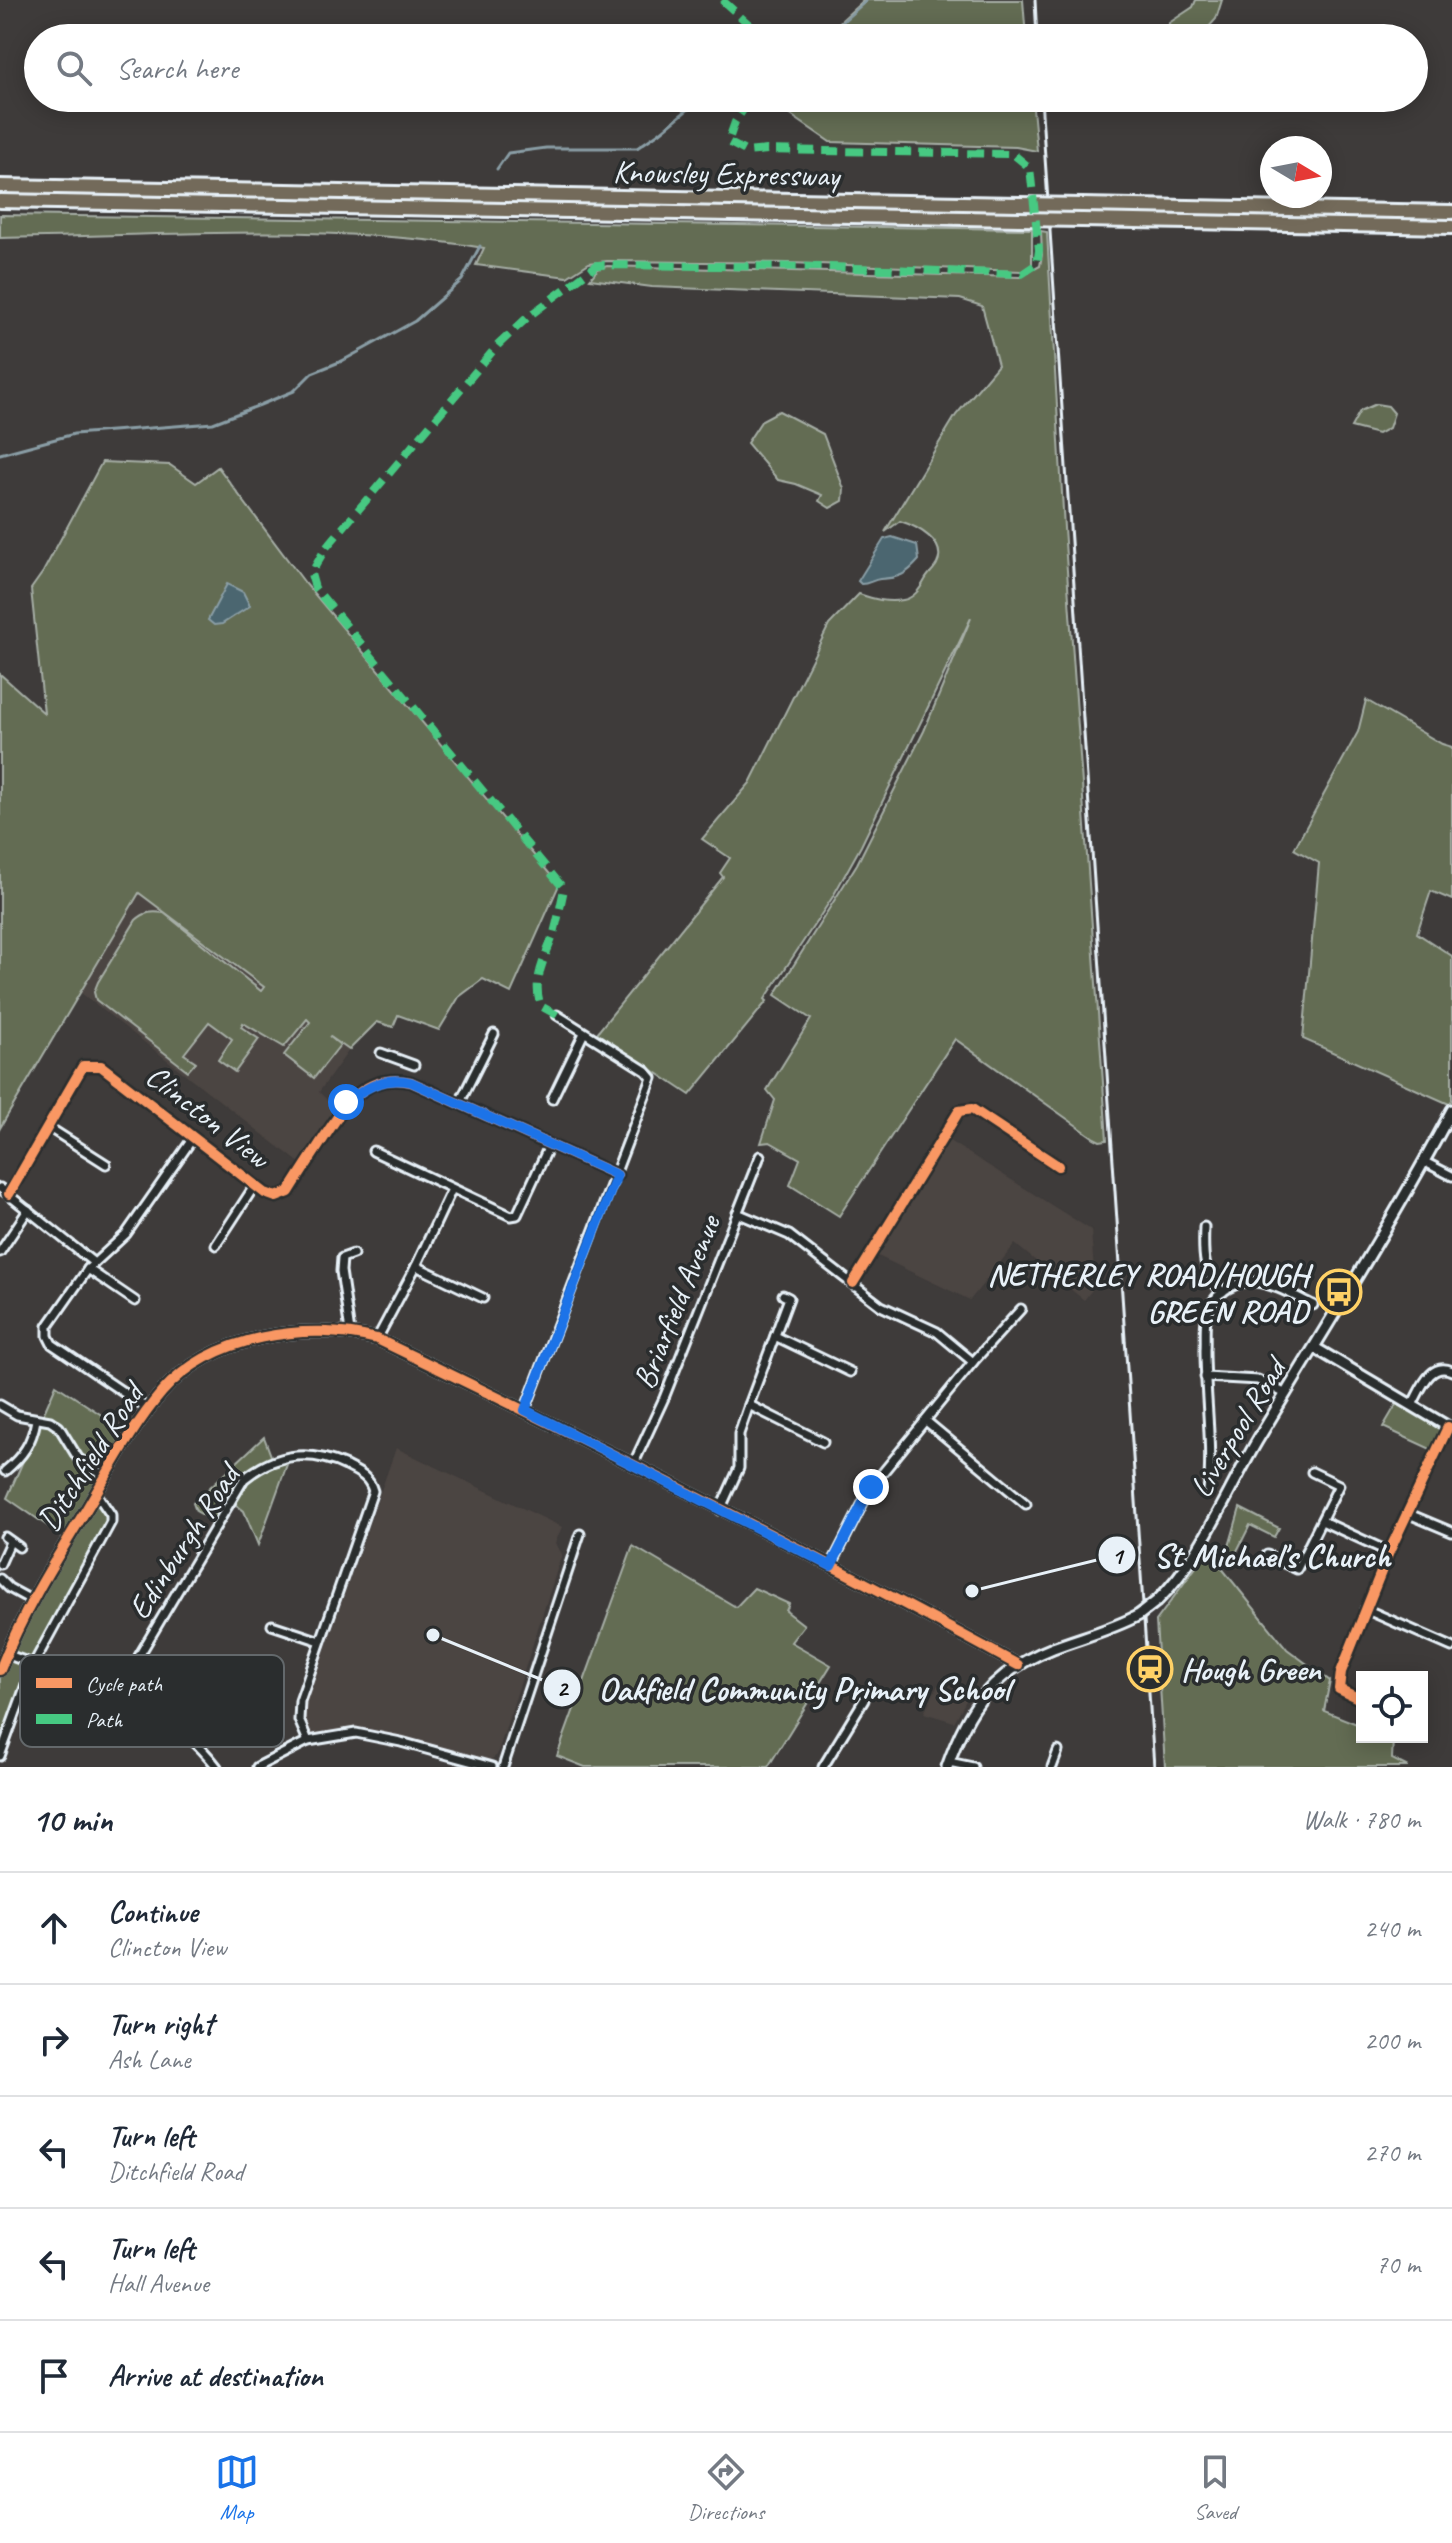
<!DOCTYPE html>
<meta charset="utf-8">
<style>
body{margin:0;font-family:Caveat,sans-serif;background:#f2f2f3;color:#1f2937}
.controls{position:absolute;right:24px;bottom:24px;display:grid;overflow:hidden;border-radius:0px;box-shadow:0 4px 20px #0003}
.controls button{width:72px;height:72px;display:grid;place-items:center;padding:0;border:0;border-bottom:2px solid #e0e1e3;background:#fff;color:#1f2937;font:40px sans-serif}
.compass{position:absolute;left:1260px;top:136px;width:72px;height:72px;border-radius:50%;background:#fff;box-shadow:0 4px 20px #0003;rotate:100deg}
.stop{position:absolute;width:24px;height:24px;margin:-18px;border:6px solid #1a73e8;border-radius:50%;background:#fff}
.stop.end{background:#1a73e8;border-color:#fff;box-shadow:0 2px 8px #0008}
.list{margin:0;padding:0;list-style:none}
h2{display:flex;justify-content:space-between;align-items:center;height:104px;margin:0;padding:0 32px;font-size:34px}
h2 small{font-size:26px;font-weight:400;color:#747a83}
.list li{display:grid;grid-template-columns:52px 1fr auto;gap:24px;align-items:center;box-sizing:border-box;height:112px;padding:0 32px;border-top:2px solid #e0e1e3}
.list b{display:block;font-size:30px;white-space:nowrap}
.list p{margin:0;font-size:26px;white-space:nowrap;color:#747a83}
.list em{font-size:26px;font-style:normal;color:#747a83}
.icon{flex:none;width:44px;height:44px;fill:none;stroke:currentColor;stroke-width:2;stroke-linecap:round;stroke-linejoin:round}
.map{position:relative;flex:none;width:1452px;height:1767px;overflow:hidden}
.search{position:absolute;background:#fff;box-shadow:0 4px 20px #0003;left:24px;right:24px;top:24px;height:88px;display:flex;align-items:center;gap:20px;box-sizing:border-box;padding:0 28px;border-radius:44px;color:#747a83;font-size:30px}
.sheet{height:664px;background:#fff}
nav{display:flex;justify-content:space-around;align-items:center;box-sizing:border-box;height:112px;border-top:2px solid #e0e1e3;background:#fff;font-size:22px;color:#747a83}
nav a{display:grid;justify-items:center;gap:4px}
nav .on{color:#1a73e8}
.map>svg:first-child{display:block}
</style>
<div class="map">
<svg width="1452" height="1767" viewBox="0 0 1452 1767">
<rect width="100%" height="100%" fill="#3e3b3a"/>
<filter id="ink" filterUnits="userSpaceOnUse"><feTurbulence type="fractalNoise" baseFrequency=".0125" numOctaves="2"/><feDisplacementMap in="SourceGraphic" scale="16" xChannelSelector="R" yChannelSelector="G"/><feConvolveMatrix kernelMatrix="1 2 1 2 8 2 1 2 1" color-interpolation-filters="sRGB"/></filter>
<g filter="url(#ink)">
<g fill="#4c4542">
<path d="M139,892L349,1050L319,1092L337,1110L301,1164L81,993Z"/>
<path d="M946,1139L1091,1230L1095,1286L1084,1300L1015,1244L970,1300L876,1255Z"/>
<path d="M396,1448L562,1527L555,1543L562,1554L497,1755L486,1764L378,1732H346L319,1737L307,1732L302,1715Z"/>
<path d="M938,1685L968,1697L954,1722L924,1713Z"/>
</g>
<g fill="#646c53" stroke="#a6aea6" stroke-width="2">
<path d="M864,0H1023L1026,38H809L833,28Z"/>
<path d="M1196,0H1222L1216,19L1199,38H1167L1169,23L1193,7Z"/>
<path d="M766,98H1032L1037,151L1016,147L830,142Z"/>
<path d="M0,215L1032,229V264L1022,271L788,263L607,261L589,263L567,277L476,265L484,248C327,222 159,236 0,238Z"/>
<path d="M1041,231L1047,232L1064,528L1107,1140L1100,1141L1094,1138L955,1039L839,1216L790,1185L800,1159L770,1142L761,1143L775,1100L767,1090L811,1019L775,995L857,864L924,731L971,618L861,846L832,898L765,999L767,1001L690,1095L597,1033L723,877L720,873L730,858L702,839L750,783L829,625L859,594C873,599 887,603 903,600C914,598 920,589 925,580C928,574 934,570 937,564C948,542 916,526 900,521L885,532L956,415L998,365L982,306L960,299L652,287L590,279L598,269L607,266L1020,277L1040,266L1042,255Z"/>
<path d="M1376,404L1388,406L1394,413L1389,428L1378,434L1351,427L1360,411Z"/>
<path d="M779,411L823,434L844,489L843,501L830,508L819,501L822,495L796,484L778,480L747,443L762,420Z"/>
<path d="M102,462L170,465L196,483L218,467L305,583L559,885L511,993L483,979L459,997L439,1030L398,1015L393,1027L377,1022L349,1050L329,1036L340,1045L314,1078L284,1055L310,1022L307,1019L284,1047L243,1023L241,1027L259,1039L235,1072L218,1060L232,1039L209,1022L184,1054L196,1062L188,1071L96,1000L94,992L98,982L136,920C145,912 152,911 164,913L261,991L264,987L139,893L0,1128V674L44,713L31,589L43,572Z"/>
<path d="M1366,700L1442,744L1452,747V900L1431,891L1417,933L1452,956V1100L1449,1104L1303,1039L1319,863L1294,849L1358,732Z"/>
<path d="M56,1385L132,1435L96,1493L111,1515L33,1665L0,1760V1671L68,1540L7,1498Z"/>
<path d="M1400,1398L1449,1427L1452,1421V1429L1449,1427L1437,1452L1383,1427Z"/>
<path d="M264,1437L273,1461L290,1456L258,1545L244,1511L231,1501L217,1523L196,1511L193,1503Z"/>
<path d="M1240,1508L1279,1528L1274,1537L1250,1525L1230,1565L1228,1550Z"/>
<path d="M633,1546L736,1607L754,1588L789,1604L786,1611L804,1625L791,1642L831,1665L768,1767H585L557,1756Z"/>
<path d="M1208,1551L1287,1649L1330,1681L1324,1711L1362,1726V1737L1393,1739L1392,1759L1408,1767H1165L1156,1621Z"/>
</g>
<g fill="#4b666f" stroke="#8a9ea6" stroke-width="2">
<path d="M892,537L917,545L919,560C906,575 899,578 880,579C872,580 869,584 861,584L858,581L884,539Z"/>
<path d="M227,584L243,592L250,606L222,624L214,625L208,620Z"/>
</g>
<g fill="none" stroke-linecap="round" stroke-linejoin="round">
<g stroke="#8a9ea6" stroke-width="3">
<path d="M814,38L832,31L867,0"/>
<path d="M497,169L508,153L546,148H637L659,133L702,98"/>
<path d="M0,454L74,434L213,423L260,405L294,391L312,373L342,361L415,321L462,280L480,246"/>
</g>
<g stroke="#e8f1f8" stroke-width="13">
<g id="street">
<path d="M381,1053L414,1065"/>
<path d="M552,1099L584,1033"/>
<path d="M459,1104L494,1034"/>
<path d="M48,1127L106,1164"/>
<path d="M373,1151L511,1216L517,1215L549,1146"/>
<path d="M1425,1162L1452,1176"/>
<path d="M0,1188L94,1263"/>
<path d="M9,1194L83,1066H101L265,1193L276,1197L289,1192C300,1174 312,1156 323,1139C345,1105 365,1072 411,1082L617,1175"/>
<path d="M737,1213L789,1235L881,1306L937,1332L973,1362"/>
<path d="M1204,1227C1203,1253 1202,1274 1223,1292"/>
<path d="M216,1245L255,1185"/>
<path d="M0,1252L28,1210"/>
<path d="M416,1266L483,1298"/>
<path d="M88,1269L135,1301"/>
<path d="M853,1283L959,1111L972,1109L1058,1166"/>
<path d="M350,1332L341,1271L342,1258L353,1254"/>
<path d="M775,1336L850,1372"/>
<path d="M377,1339L416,1266L452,1189"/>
<path d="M1205,1377L1258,1380L1286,1394"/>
<path d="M0,1405L17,1415L50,1421L59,1427L78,1458L105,1477"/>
<path d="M749,1405L823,1442"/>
<path d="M1412,1405C1421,1389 1430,1361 1452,1371"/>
<path d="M148,1409L52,1344L48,1336V1326L88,1269L126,1234L193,1138"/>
<path d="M525,1410L652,1078L646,1071L557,1015"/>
<path d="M926,1421L1026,1504"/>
<path d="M633,1465L664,1398L760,1156"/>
<path d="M5,1471C23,1456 32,1443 36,1420"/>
<path d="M1208,1491C1213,1444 1205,1397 1205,1350C1206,1336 1203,1320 1210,1307C1217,1291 1238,1280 1256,1282C1275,1284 1296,1297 1313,1305"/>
<path d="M720,1510L739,1468V1434L749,1405L789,1298L783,1295"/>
<path d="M1409,1514L1452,1532"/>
<path d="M1322,1521L1389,1552"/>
<path d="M5,1537L19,1547"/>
<path d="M1267,1555L1297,1569L1339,1485L1312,1472"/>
<path d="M0,1564L10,1542"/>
<path d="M831,1566L871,1487L973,1362L1021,1309"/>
<path d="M0,1579L9,1588L31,1600"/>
<path d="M1365,1609L1452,1647"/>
<path d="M272,1625L320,1641"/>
<path d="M6,1654C85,1685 163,1696 217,1767"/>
<path d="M122,1695L139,1656L244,1479C276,1453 310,1449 346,1466C360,1473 369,1477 373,1491L300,1701L299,1720L308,1741"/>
<path d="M1362,1700L1339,1689L1341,1672L1389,1552L1448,1427"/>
<path d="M0,1756L33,1665L111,1522V1515L96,1493"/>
<path d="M949,1762L973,1767"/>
<path d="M257,1767L308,1741L356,1733L401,1742L492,1767"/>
<path d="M503,1767L580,1534"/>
<path d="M823,1767L864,1700"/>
<path d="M1052,1767L1058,1751"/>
</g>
</g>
<g stroke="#e8f1f8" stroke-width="15">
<g id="secondary">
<path d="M1315,1348L1452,1429"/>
<path d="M1157,1601C1201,1558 1226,1494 1257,1441C1323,1331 1392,1223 1452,1110"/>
<path d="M0,1670C22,1613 54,1562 86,1510C110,1470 132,1427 162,1392C212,1335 307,1321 377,1339C593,1443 808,1550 1018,1665"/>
<path d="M947,1767C968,1707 992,1672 1053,1648C1082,1637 1111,1630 1139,1615"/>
</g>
</g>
<g stroke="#e8f1f8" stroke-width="18">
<g id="highway">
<path d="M0,186L1019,204"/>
<path d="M0,201L1019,219"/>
<path d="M1082,205L1452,212"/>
<path d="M1082,220L1452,227"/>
</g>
</g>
<use href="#street" stroke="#2a2d2e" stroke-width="7"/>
<use href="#secondary" stroke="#2a2d2e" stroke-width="9"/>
<use href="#highway" stroke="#736b5a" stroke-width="12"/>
<g stroke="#e8f1f8" stroke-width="3">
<path d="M1035,0L1037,38"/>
<path d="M1041,98L1154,1767"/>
</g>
<g stroke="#e8f1f8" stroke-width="15" stroke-linecap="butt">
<path id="secondary-bridge" d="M1139,1615L1157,1601"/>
</g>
<g stroke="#e8f1f8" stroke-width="18" stroke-linecap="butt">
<g id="highway-bridge">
<path d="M1019,204L1082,205"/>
<path d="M1019,219L1082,220"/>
</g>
</g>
<use href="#secondary-bridge" stroke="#2a2d2e" stroke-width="9"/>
<use href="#highway-bridge" stroke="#736b5a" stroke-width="12"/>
<g stroke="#46c982" stroke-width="8" stroke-dasharray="16 8" stroke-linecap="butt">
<path d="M722,0L764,38"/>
<path d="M557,1015L541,1006C531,980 546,957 554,933C558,918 561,904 564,889L315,588L311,574L325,549L498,345L529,316L597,265L828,267L1022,274L1037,264L1039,250L1030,168L1013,154L767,150L747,152L728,142L735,122L751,98"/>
</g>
<g stroke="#2a2d2e" stroke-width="15">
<g id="cycleway">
<path d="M9,1194L83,1066H101L265,1193L276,1197L289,1192C300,1174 312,1156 323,1139C345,1105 365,1072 411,1082L617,1175"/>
<path d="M853,1283L959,1111L972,1109L1058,1166"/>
<path d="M0,1670C22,1613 54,1562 86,1510C110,1470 132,1427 162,1392C212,1335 307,1321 377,1339C593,1443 808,1550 1018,1665"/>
<path d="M1362,1700L1339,1689L1341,1672L1389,1552L1448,1427"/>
</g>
</g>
<use href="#cycleway" stroke="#f99763" stroke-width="10"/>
</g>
</g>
<g fill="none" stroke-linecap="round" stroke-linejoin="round" filter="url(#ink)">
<path stroke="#1a73e8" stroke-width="10" d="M346,1102C367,1087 385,1076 411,1082L617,1175L525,1410L831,1566L871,1487"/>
</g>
<defs>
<g id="bus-ring" transform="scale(2.3)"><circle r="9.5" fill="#2a2d2e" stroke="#ffd166" stroke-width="1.5"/><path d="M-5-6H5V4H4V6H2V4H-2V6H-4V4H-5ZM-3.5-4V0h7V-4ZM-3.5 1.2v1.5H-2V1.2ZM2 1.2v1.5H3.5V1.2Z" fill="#ffd166"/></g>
<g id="station-ring" transform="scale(2.3)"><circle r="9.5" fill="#2a2d2e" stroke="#ffd166" stroke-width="1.5"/><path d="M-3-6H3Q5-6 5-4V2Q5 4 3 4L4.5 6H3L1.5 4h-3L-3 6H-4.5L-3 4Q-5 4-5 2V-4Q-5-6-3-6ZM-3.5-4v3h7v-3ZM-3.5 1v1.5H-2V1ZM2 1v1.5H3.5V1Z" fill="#ffd166"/></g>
</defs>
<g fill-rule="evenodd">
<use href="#bus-ring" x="1339" y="1292"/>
<use href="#station-ring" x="1150" y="1669"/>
</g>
<g text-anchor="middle" stroke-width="7" stroke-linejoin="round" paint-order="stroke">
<g font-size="32" fill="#e8f1f8" stroke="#2a2d2e">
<text transform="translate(726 173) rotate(1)" y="11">Knowsley Expressway</text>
<text transform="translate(208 1116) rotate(38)" y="11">Clincton View</text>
<text transform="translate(676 1302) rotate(-68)" y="11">Briarfield Avenue</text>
<text transform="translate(1237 1428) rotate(-59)" y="11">Liverpool Road</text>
<text transform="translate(90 1457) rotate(-57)" y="11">Ditchfield Road</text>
<text transform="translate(183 1542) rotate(-57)" y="11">Edinburgh Road</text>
</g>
<g font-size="32" font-weight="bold" fill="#e8f1f8" stroke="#2a2d2e" text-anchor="end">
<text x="1308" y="1285">NETHERLEY ROAD/HOUGH<tspan x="1308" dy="37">GREEN ROAD</tspan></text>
<text x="1181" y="1680" text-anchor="start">Hough Green</text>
</g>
</g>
<rect x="20" y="1655" width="264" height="92" rx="12" fill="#2a2d2e" stroke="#63686b" stroke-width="2"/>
<rect x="36" y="1678" width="36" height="10" fill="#f99763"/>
<rect x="36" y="1714" width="36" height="10" fill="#46c982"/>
<g font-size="22" fill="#e8f1f8">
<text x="86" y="1691">Cycle path</text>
<text x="86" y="1727">Path</text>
</g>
<path fill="none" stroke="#e8f1f8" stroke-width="3" d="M972 1591L1117 1555M433 1635L562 1688"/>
<g fill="#e8f1f8" stroke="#2a2d2e" stroke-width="3">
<circle cx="972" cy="1591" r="8"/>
<circle cx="433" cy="1635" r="8"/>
<circle cx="1117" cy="1555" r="20"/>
<circle cx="562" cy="1688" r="20"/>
</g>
<g font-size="24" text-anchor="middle" font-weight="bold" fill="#111">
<text x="1117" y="1564">1</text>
<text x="562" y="1696">2</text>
</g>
<g font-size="34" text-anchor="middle" font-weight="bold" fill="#e8f1f8" stroke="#2a2d2e" stroke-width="7" stroke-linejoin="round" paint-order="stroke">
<text x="1272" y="1567">St Michael's Church</text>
<text x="804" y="1700">Oakfield Community Primary School</text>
</g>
</svg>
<div class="controls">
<button><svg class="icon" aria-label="locate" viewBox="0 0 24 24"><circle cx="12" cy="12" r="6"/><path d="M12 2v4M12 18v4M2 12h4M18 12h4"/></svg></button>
</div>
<svg class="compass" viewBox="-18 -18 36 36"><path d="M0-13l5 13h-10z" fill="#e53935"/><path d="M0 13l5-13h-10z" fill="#747a83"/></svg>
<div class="stop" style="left:346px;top:1102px"></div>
<div class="stop end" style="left:871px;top:1487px"></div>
<div class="search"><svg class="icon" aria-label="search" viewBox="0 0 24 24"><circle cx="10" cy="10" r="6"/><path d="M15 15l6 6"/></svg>Search here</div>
</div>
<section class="sheet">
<h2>10 min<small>Walk · 780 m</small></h2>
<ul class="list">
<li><svg class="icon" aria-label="ahead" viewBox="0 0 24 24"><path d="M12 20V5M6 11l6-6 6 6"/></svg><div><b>Continue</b><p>Clincton View</p></div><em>240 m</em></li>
<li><svg class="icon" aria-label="right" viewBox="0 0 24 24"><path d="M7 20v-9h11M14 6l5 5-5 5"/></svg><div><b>Turn right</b><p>Ash Lane</p></div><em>200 m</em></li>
<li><svg class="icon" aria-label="left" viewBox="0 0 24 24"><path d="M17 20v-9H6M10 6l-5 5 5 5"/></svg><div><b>Turn left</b><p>Ditchfield Road</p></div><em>270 m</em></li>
<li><svg class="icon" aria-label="left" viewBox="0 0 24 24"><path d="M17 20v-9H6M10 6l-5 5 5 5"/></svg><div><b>Turn left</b><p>Hall Avenue</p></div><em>70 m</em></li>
<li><svg class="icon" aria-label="arrive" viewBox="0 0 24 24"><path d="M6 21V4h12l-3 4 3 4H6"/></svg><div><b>Arrive at destination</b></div></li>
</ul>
</section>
<nav>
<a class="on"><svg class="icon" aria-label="map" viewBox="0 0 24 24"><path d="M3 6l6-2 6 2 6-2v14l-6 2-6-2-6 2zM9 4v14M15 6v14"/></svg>Map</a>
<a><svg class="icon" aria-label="directions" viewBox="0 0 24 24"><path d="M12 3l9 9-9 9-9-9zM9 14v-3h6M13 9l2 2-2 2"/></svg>Directions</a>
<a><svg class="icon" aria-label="saved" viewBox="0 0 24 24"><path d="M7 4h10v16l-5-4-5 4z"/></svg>Saved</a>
</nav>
